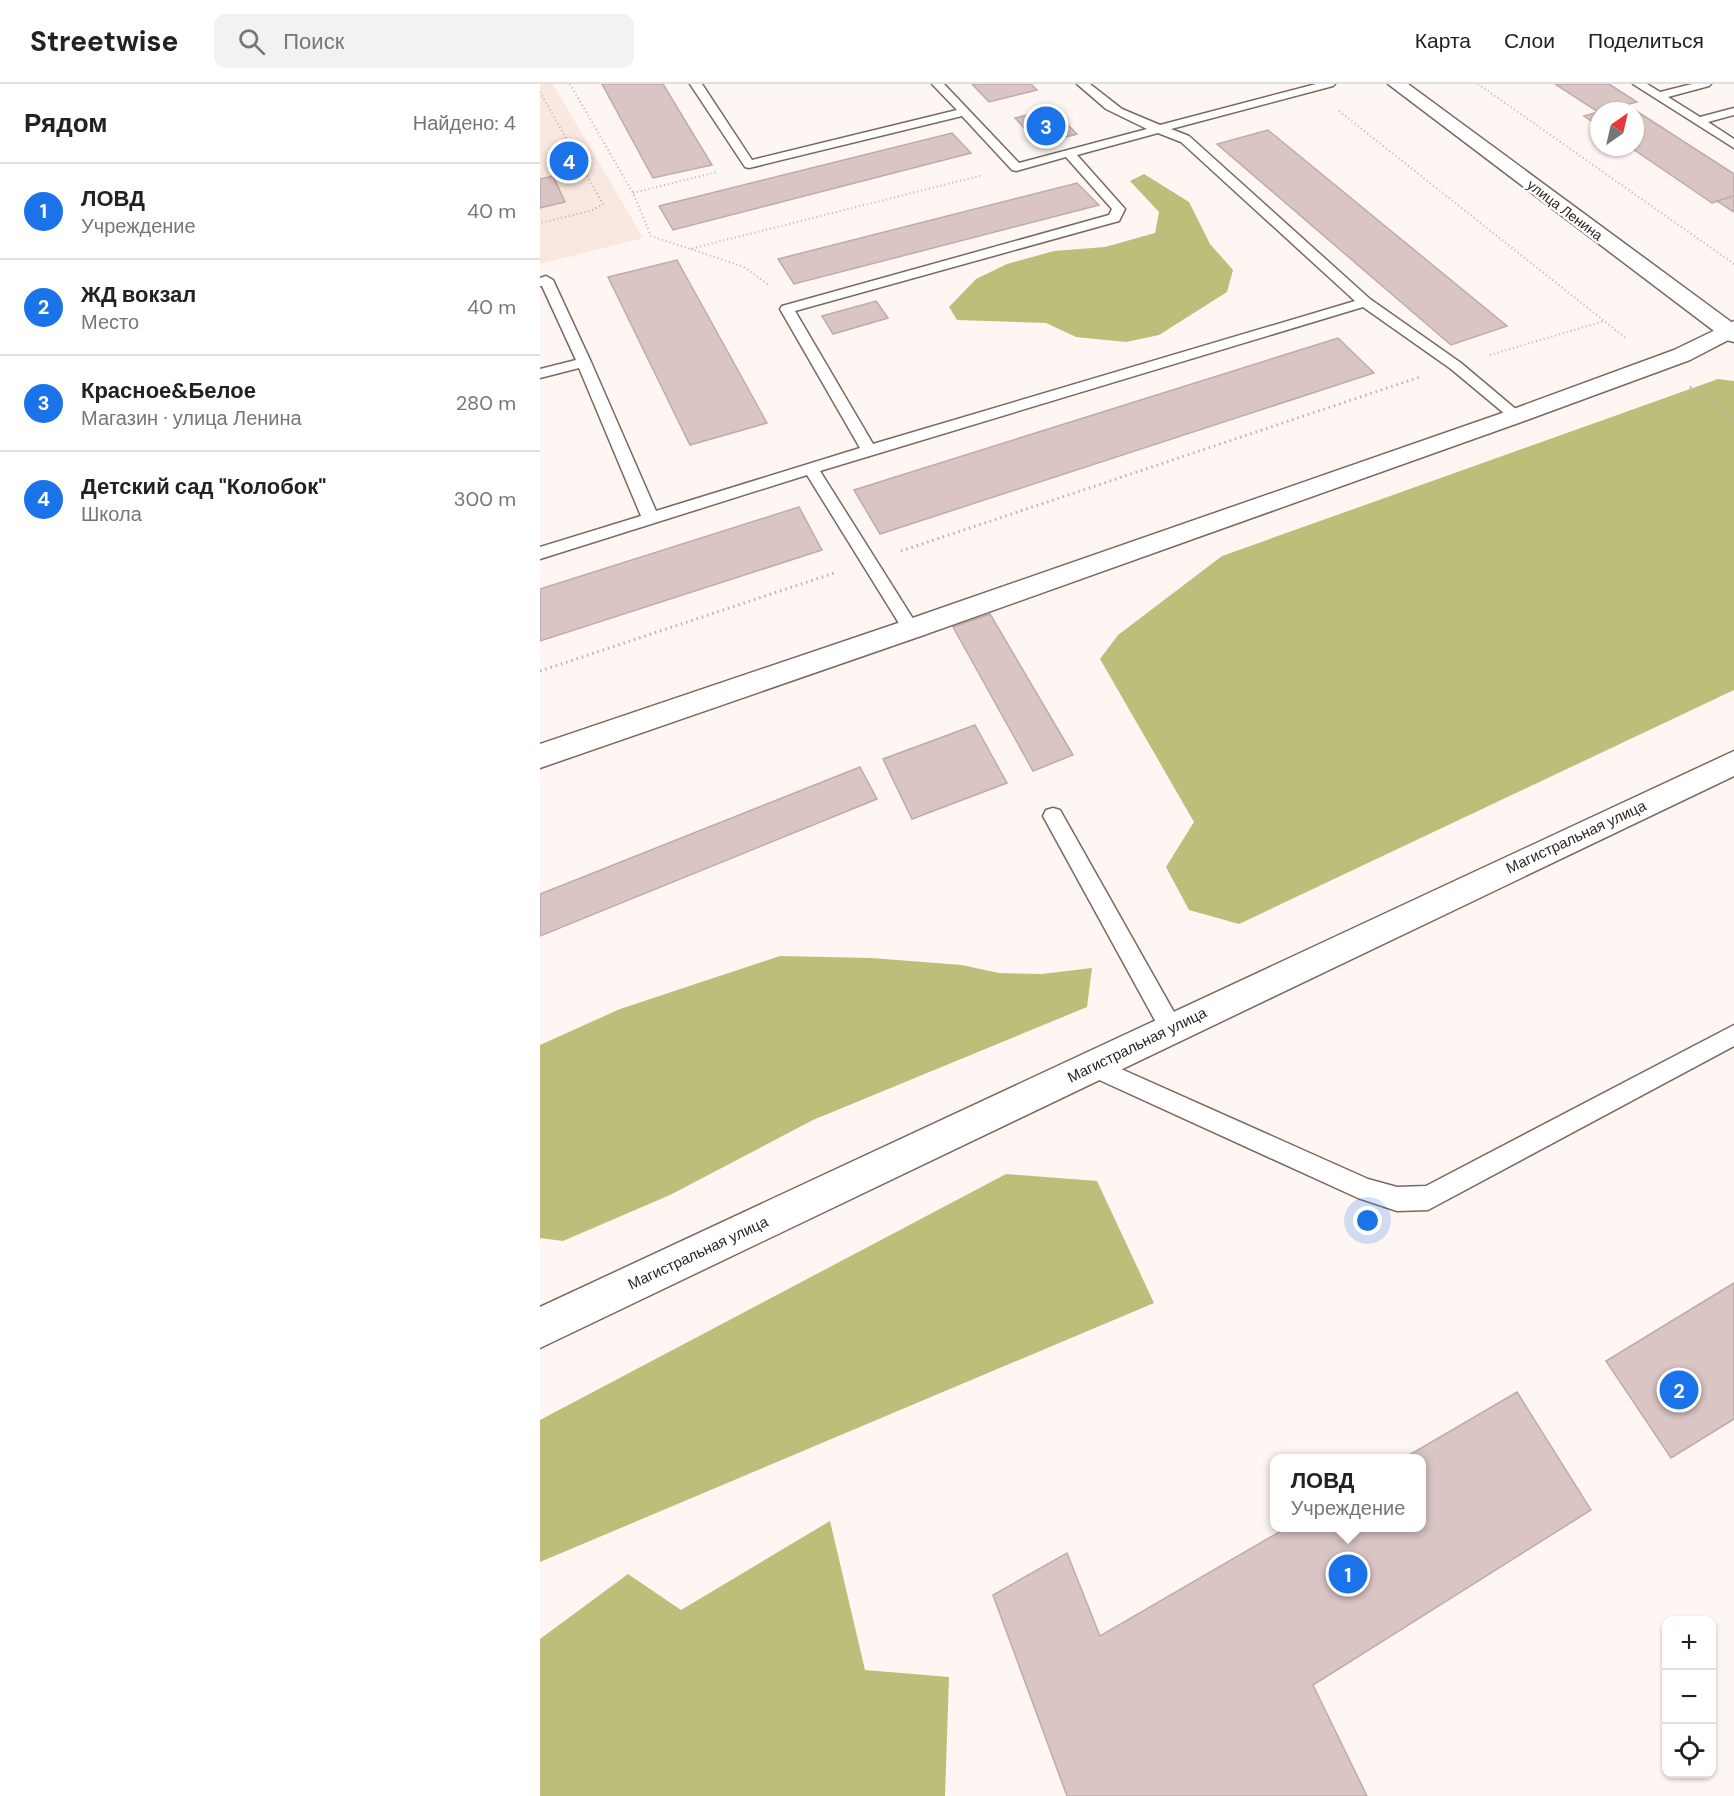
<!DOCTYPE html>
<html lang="ru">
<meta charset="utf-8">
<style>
body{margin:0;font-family:"DM Sans",sans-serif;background:#f2f2f2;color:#222}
.controls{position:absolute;right:18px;bottom:18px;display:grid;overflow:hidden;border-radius:12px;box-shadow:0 2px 4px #0004}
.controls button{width:54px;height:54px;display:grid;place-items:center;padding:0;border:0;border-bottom:2px solid #e0e0e0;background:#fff;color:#222;font:30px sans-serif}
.compass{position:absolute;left:1050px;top:18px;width:54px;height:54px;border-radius:50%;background:#fff;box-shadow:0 2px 4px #0004;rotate:34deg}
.you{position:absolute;left:828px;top:1137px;width:21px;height:21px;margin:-15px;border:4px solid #fff;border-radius:50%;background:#1a73e8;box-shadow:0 0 0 9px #1a73e833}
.badge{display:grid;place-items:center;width:39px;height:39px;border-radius:50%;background:#1a73e8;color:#fff;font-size:20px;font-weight:700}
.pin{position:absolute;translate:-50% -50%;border:3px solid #fff;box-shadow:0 2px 6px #0006}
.popup{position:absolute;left:730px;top:1370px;width:156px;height:78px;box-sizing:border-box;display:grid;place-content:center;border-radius:12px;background:#fff;filter:drop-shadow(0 2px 4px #0005);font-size:20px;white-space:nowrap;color:#767676}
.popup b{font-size:22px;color:#222}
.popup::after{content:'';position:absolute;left:50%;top:100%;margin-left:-12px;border:12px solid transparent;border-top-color:#fff}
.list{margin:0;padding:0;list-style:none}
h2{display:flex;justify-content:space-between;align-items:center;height:78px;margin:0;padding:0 24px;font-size:26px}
h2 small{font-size:20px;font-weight:400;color:#767676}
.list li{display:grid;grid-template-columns:39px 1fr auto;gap:18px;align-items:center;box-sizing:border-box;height:96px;padding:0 24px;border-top:2px solid #e0e0e0}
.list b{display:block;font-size:22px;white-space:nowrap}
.list p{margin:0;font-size:20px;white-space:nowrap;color:#767676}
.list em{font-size:20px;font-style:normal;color:#767676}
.icon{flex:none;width:33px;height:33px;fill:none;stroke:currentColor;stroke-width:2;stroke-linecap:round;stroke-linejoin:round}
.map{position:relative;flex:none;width:1194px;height:1712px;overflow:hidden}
header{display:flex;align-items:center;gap:36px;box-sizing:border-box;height:84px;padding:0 30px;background:#fff;border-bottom:2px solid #e0e0e0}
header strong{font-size:28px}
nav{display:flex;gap:33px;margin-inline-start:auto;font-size:21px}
.search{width:420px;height:54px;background:#f2f2f2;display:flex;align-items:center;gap:15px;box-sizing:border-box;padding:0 21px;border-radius:12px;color:#767676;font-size:22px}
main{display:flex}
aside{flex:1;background:#fff}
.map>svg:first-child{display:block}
</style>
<header>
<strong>Streetwise</strong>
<div class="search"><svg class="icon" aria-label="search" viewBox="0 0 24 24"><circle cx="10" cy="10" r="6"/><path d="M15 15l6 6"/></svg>Поиск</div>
<nav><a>Карта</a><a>Слои</a><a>Поделиться</a></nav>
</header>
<main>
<aside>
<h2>Рядом<small>Найдено: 4</small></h2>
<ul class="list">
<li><span class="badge">1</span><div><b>ЛОВД</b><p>Учреждение</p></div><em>40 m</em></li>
<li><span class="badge">2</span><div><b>ЖД вокзал</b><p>Место</p></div><em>40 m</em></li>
<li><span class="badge">3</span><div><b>Красное&amp;Белое</b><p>Магазин · улица Ленина</p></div><em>280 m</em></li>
<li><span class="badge">4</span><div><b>Детский сад &quot;Колобок&quot;</b><p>Школа</p></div><em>300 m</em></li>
</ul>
</aside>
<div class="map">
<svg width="1194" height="1712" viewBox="0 0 1194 1712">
<rect width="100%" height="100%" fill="#fef6f2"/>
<path fill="#f8e8e0" d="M0,0H13L103,154L0,180Z"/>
<g fill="#bdbe7a">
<path d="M604,90L649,118L670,160L693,186L687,208L619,251L586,258L536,253L506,239L417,236L409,223L436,195L467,180L514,167L565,163L615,149L619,128L590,97Z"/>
<path d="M1178,295L1194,297V606L699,840L649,826L626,783L654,738L560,575L578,551L682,472Z"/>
<path d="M240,872L331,874L422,881L459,889L502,890L552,884L547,923L273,1036L130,1111L23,1157L0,1154V961L80,925Z"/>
<path d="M466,1090L557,1097L614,1219L0,1478V1336Z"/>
<path d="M290,1437L325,1586L409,1593L405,1712H0V1555L88,1490L141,1526Z"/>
</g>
<g fill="#dac4c4" stroke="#c0abab" stroke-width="1.5">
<path d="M62,0H123L172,81L113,94Z"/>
<path d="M432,0H491L497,6L449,18Z"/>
<path d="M1015,0H1069L1097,18L1058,28Z"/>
<path d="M1087,21L1194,90V112L1172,119L1090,63H1095V27H1063Z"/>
<path d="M512,25L537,50L499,60L475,34Z"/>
<path d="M1058,28L1059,42L1044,32Z"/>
<path d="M728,46L967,242L911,261L677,60Z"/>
<path d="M412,49L431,69L133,146L119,122Z"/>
<path d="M13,92L25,118L0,124V95Z"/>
<path d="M537,99L559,121L254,200L238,175Z"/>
<path d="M1194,112V128L1177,117Z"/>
<path d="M137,176L227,339L150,361L68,193Z"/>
<path d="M336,217L348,234L293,250L282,232Z"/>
<path d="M798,254L834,289L340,450L314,406Z"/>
<path d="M259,423L282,466L0,557V505Z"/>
<path d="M450,530L533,671L493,687L413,543Z"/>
<path d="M435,641L467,699L372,735L343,675Z"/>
<path d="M320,683L337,715L0,852V810Z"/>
<path d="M1194,1199V1335L1131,1374L1066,1277Z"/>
<path d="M977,1308L1051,1426L773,1601L827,1712H527L453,1511L527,1469L560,1552L746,1444H882V1374H864Z"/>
</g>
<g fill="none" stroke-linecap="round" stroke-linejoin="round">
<g stroke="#796960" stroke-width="3">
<g id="lane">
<path d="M150,0H162L212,76L417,26L392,0H404L479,79L607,45L566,25L537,0H550L582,25L620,41L776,0H795L793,2L631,45L649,52L830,215L921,279L984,332L976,337L971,335L911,285L823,223L280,387L377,541L380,545L377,549L371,551L365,549L267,391L0,475V463L101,432L39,284L0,294V285L36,276L2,202H0V194L6,192L13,196L51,278L116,427L320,364L240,225L242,222L569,131L572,125L526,73L476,87L472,86L422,32L209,84L205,83ZM618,49L641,58L815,217L333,360L255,227L579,137L585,125L537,71Z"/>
<path d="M1093,0H1107L1120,8L1152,0H1171L1169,2L1128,13L1160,33L1194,24V31L1168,38L1194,55V64Z"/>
<path d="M513,724L520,726L639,937L642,944L639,951L631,954L623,951L503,732L506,726Z"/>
<path d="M1194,941V962L888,1126L857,1127L818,1114L544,989L541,982L544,975L552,972L828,1095L857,1103L886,1102Z"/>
</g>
</g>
<g stroke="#796960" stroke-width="3">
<path id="street" d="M1194,237V253L1150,276L984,337L381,552L0,684V660L361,538L968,327L1134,266Z"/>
</g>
<g stroke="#796960" stroke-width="3">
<g id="primary">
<path d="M848,0H868L1194,240V258L1186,256Z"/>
<path d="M1194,667V692L0,1264V1223Z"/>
</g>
</g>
<g stroke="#bab2ae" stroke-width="2" stroke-dasharray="1 3" stroke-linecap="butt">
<path d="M30,0L93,109L111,152L150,165L443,91"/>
<path d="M938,0L1194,180"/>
<path d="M0,8L63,120L53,126L0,139"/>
<path d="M799,27L1087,255"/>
<path d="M93,109L177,88"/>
<path d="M151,165L204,183L230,202"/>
<path d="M950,271L1064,237"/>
</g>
<g stroke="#bab2ae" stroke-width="3" stroke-dasharray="1.5 4" stroke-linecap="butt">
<path d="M1150,303L1194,337"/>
<path d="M361,467L880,293"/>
<path d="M0,587L297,488"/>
</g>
<use href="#lane" fill="#fff" fill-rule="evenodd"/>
<use href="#street" fill="#fff" fill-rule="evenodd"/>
<use href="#primary" fill="#fff" fill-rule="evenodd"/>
</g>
<g text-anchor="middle" stroke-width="5" stroke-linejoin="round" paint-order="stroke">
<g font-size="14" fill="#261f1c" stroke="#fff">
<text transform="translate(1025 126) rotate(37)" y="5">улица Ленина</text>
</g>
<g font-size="15" fill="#261f1c" stroke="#fff">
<text transform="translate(1036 753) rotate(-25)" y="5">Магистральная улица</text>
<text transform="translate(597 961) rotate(-26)" y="5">Магистральная улица</text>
<text transform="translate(158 1169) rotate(-25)" y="5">Магистральная улица</text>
</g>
</g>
</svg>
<div class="controls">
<button>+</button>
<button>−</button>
<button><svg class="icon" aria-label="locate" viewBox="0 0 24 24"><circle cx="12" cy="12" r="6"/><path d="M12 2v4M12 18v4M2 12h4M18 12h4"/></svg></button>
</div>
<svg class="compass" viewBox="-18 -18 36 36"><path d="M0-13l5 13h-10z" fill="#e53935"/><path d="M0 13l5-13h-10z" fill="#767676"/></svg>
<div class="you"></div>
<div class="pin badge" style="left:808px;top:1490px">1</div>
<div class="popup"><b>ЛОВД</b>Учреждение</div>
<div class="pin badge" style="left:1139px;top:1306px">2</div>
<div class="pin badge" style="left:506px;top:42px">3</div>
<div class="pin badge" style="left:29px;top:77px">4</div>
</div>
</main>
